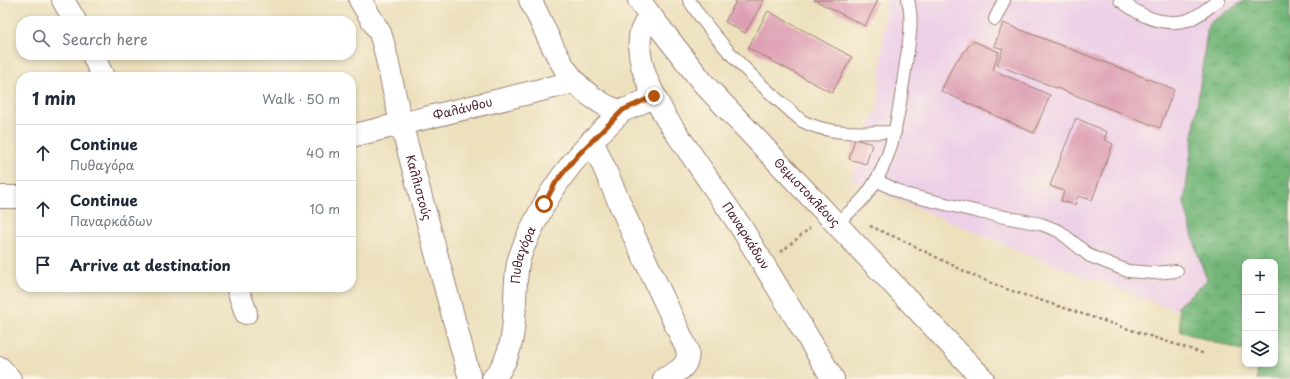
<!DOCTYPE html>
<meta charset="utf-8">
<style>
body{margin:0;font-family:"Playpen Sans",sans-serif;background:#f2f2f3;color:#1f2937}
.controls{position:absolute;right:12px;bottom:12px;display:grid;overflow:hidden;border-radius:8px;box-shadow:0 2px 6px #0003}
.controls button{width:36px;height:36px;display:grid;place-items:center;padding:0;border:0;border-bottom:1px solid #e0e1e3;background:#fff;color:#1f2937;font:20px sans-serif}
.stop{position:absolute;width:12px;height:12px;margin:-9px;border:3px solid #b45309;border-radius:50%;background:#fff}
.stop.end{background:#b45309;border-color:#fff;box-shadow:0 1px 4px #0008}
.list{margin:0;padding:0;list-style:none}
h2{display:flex;justify-content:space-between;align-items:center;height:52px;margin:0;padding:0 16px;font-size:17px}
h2 small{font-size:13px;font-weight:400;color:#747a83}
.list li{display:grid;grid-template-columns:26px 1fr auto;gap:12px;align-items:center;box-sizing:border-box;height:56px;padding:0 16px;border-top:1px solid #e0e1e3}
.list b{display:block;font-size:15px;white-space:nowrap}
.list p{margin:0;font-size:13px;white-space:nowrap;color:#747a83}
.list em{font-size:13px;font-style:normal;color:#747a83}
.icon{flex:none;width:22px;height:22px;fill:none;stroke:currentColor;stroke-width:2;stroke-linecap:round;stroke-linejoin:round}
.map{position:relative;flex:none;width:1290px;height:379px;overflow:hidden}
.search{position:absolute;background:#fff;box-shadow:0 2px 6px #0003;left:16px;top:16px;width:340px;height:44px;display:flex;align-items:center;gap:10px;box-sizing:border-box;padding:0 14px;border-radius:16px;color:#747a83;font-size:15px}
.panel{position:absolute;background:#fff;box-shadow:0 2px 6px #0003;left:16px;top:72px;width:340px;height:220px;border-radius:16px}
.map>svg:first-child{display:block}
</style>
<div class="map">
<svg width="1290" height="379" viewBox="0 0 1290 379">
<defs>
<pattern id="forest-crowns" width="20" height="18" patternUnits="userSpaceOnUse"><rect width="20" height="18" fill="#72b679"/><path d="M2 6a3 3 0 1 1 6 0M12 15a3 3 0 1 1 6 0" fill="none" stroke="#609363"/></pattern>
</defs>
<rect width="100%" height="100%" fill="#fcf5e5"/>
<filter id="ink" filterUnits="userSpaceOnUse"><feTurbulence type="fractalNoise" baseFrequency=".025" numOctaves="2"/><feDisplacementMap in="SourceGraphic" scale="8" xChannelSelector="R" yChannelSelector="G"/><feConvolveMatrix kernelMatrix="1 2 1 2 8 2 1 2 1" color-interpolation-filters="sRGB"/></filter>
<filter id="wash" filterUnits="userSpaceOnUse"><feTurbulence type="fractalNoise" baseFrequency=".012" numOctaves="4" result="noise"/><feDisplacementMap in="SourceGraphic" scale="16" xChannelSelector="R" yChannelSelector="G"/><feGaussianBlur stdDeviation="0.9" result="paint"/><feColorMatrix in="noise" values="0 0 0 0 0 0 0 0 0 0 0 0 0 0 0 0 0 1.4 0 .05"/><feComposite in="paint" operator="in"/></filter>
<g filter="url(#wash)">
<rect width="100%" height="100%" fill="#ece0bd"/>
<path fill="#edd0e8" d="M886,0H1290L1275,262H1245V336L1049,263L851,180L878,105Z"/>
<path fill="url(#forest-crowns)" stroke="#5e6a52" d="M1245,0H1290V379H1256L1258,377L1255,364H1275V262H1245V351L1181,332L1178,306L1207,280L1197,252L1184,203L1208,24Z"/>
<g id="blocks">
<g fill="#dd9fb3">
<path d="M733,0H764L745,33L725,22L736,1Z"/>
<path d="M814,0H878L865,26Z"/>
<path d="M768,11L852,57L832,93L748,48Z"/>
<path d="M1003,23L1174,89L1160,128L997,65L1003,49L994,46Z"/>
<path d="M973,41L999,52L993,70L1050,95L1034,133L941,91L954,64Z"/>
<path d="M1076,118L1107,132L1104,139L1113,144L1092,200L1078,196L1075,205L1061,201L1064,191L1050,186Z"/>
<path d="M855,139L872,144L866,164L849,159Z"/>
</g>
</g>
</g>
<g filter="url(#ink)">
<use href="#blocks" fill-opacity="0" stroke="#9b8074" stroke-width="1"/>
<g fill="none" stroke-linecap="round" stroke-linejoin="round">
<g stroke="#9b8074" stroke-width="14">
<g id="lane">
<path d="M689,0C718,46 761,86 802,121C831,136 863,132 895,132"/>
<path d="M1120,0C1140,16 1162,27 1188,20C1198,17 1210,6 1219,0"/>
<path d="M995,19L1004,0"/>
<path d="M876,180L904,194L979,212L1041,224L1059,231L1090,256L1128,271L1153,273L1177,271"/>
<path d="M836,224C844,216 853,210 861,201C894,165 898,115 905,70C908,47 914,22 908,0"/>
</g>
</g>
<g stroke="#9b8074" stroke-width="24">
<g id="street">
<path d="M63,0L75,21"/>
<path id="s1" d="M360,0L380,33L384,46L401,123L470,379"/>
<path d="M530,0C551,38 560,79 600,102C606,106 616,111 623,110C633,108 645,100 655,96"/>
<path id="s2" d="M650,15L703,83L983,379"/>
<path d="M93,55L103,77"/>
<path id="s3" d="M351,136L574,82"/>
<path d="M592,140L634,236L687,349C691,366 677,372 664,379"/>
<path d="M0,197H21"/>
<path d="M237,287L246,313"/>
<path d="M0,368L10,379"/>
<path id="s4" d="M493,379C522,347 511,302 518,263C521,250 527,238 533,226C557,175 583,149 623,110"/>
</g>
</g>
<g stroke="#9b8074" stroke-width="24">
<g id="secondary">
<path id="s5" d="M639,0L650,15C647,20 643,26 641,32C634,62 652,92 666,118L741,227L833,379"/>
</g>
</g>
<g stroke="#9b8074" stroke-width="2.5" stroke-dasharray="3 3" stroke-linecap="butt">
<path d="M870,226L906,242L972,275L1009,290L1205,354"/>
<path d="M781,252L810,228"/>
</g>
<use href="#lane" stroke="#fff" stroke-width="12"/>
<use href="#street" stroke="#fff" stroke-width="22"/>
<use href="#secondary" stroke="#fff" stroke-width="22"/>
</g>
</g>
<g fill="none" stroke-linecap="round" stroke-linejoin="round" filter="url(#ink)">
<path stroke="#b45309" stroke-width="5" d="M544,204L556,182L575,158L623,110L654,96"/>
</g>
<g text-anchor="middle" stroke-width="3.5" stroke-linejoin="round" paint-order="stroke">
<g font-size="12" fill="#4a1f2b" stroke="#fcf5e5">
<text dy="4" stroke="none"><textPath href="#s3" startOffset="115">Φαλάνθου</textPath></text>
<text dy="4" stroke="none"><textPath href="#s1" startOffset="198">Καλλιστούς</textPath></text>
<text dy="4" stroke="none"><textPath href="#s2" startOffset="237">Θεμιστοκλέους</textPath></text>
<text dy="4" stroke="none"><textPath href="#s5" startOffset="272">Παναρκάδων</textPath></text>
<text dy="4" stroke="none"><textPath href="#s4" startOffset="130">Πυθαγόρα</textPath></text>
</g>
</g>
</svg>
<div class="controls">
<button>+</button>
<button>−</button>
<button><svg class="icon" aria-label="layers" viewBox="0 0 24 24"><path d="M12 4l9 5-9 5-9-5zM3 14l9 5 9-5"/></svg></button>
</div>
<div class="stop" style="left:544px;top:204px"></div>
<div class="stop end" style="left:654px;top:96px"></div>
<div class="search"><svg class="icon" aria-label="search" viewBox="0 0 24 24"><circle cx="10" cy="10" r="6"/><path d="M15 15l6 6"/></svg>Search here</div>
<section class="panel">
<h2>1 min<small>Walk · 50 m</small></h2>
<ul class="list">
<li><svg class="icon" aria-label="ahead" viewBox="0 0 24 24"><path d="M12 20V5M6 11l6-6 6 6"/></svg><div><b>Continue</b><p>Πυθαγόρα</p></div><em>40 m</em></li>
<li><svg class="icon" aria-label="ahead" viewBox="0 0 24 24"><path d="M12 20V5M6 11l6-6 6 6"/></svg><div><b>Continue</b><p>Παναρκάδων</p></div><em>10 m</em></li>
<li><svg class="icon" aria-label="arrive" viewBox="0 0 24 24"><path d="M6 21V4h12l-3 4 3 4H6"/></svg><div><b>Arrive at destination</b></div></li>
</ul>
</section>
</div>
